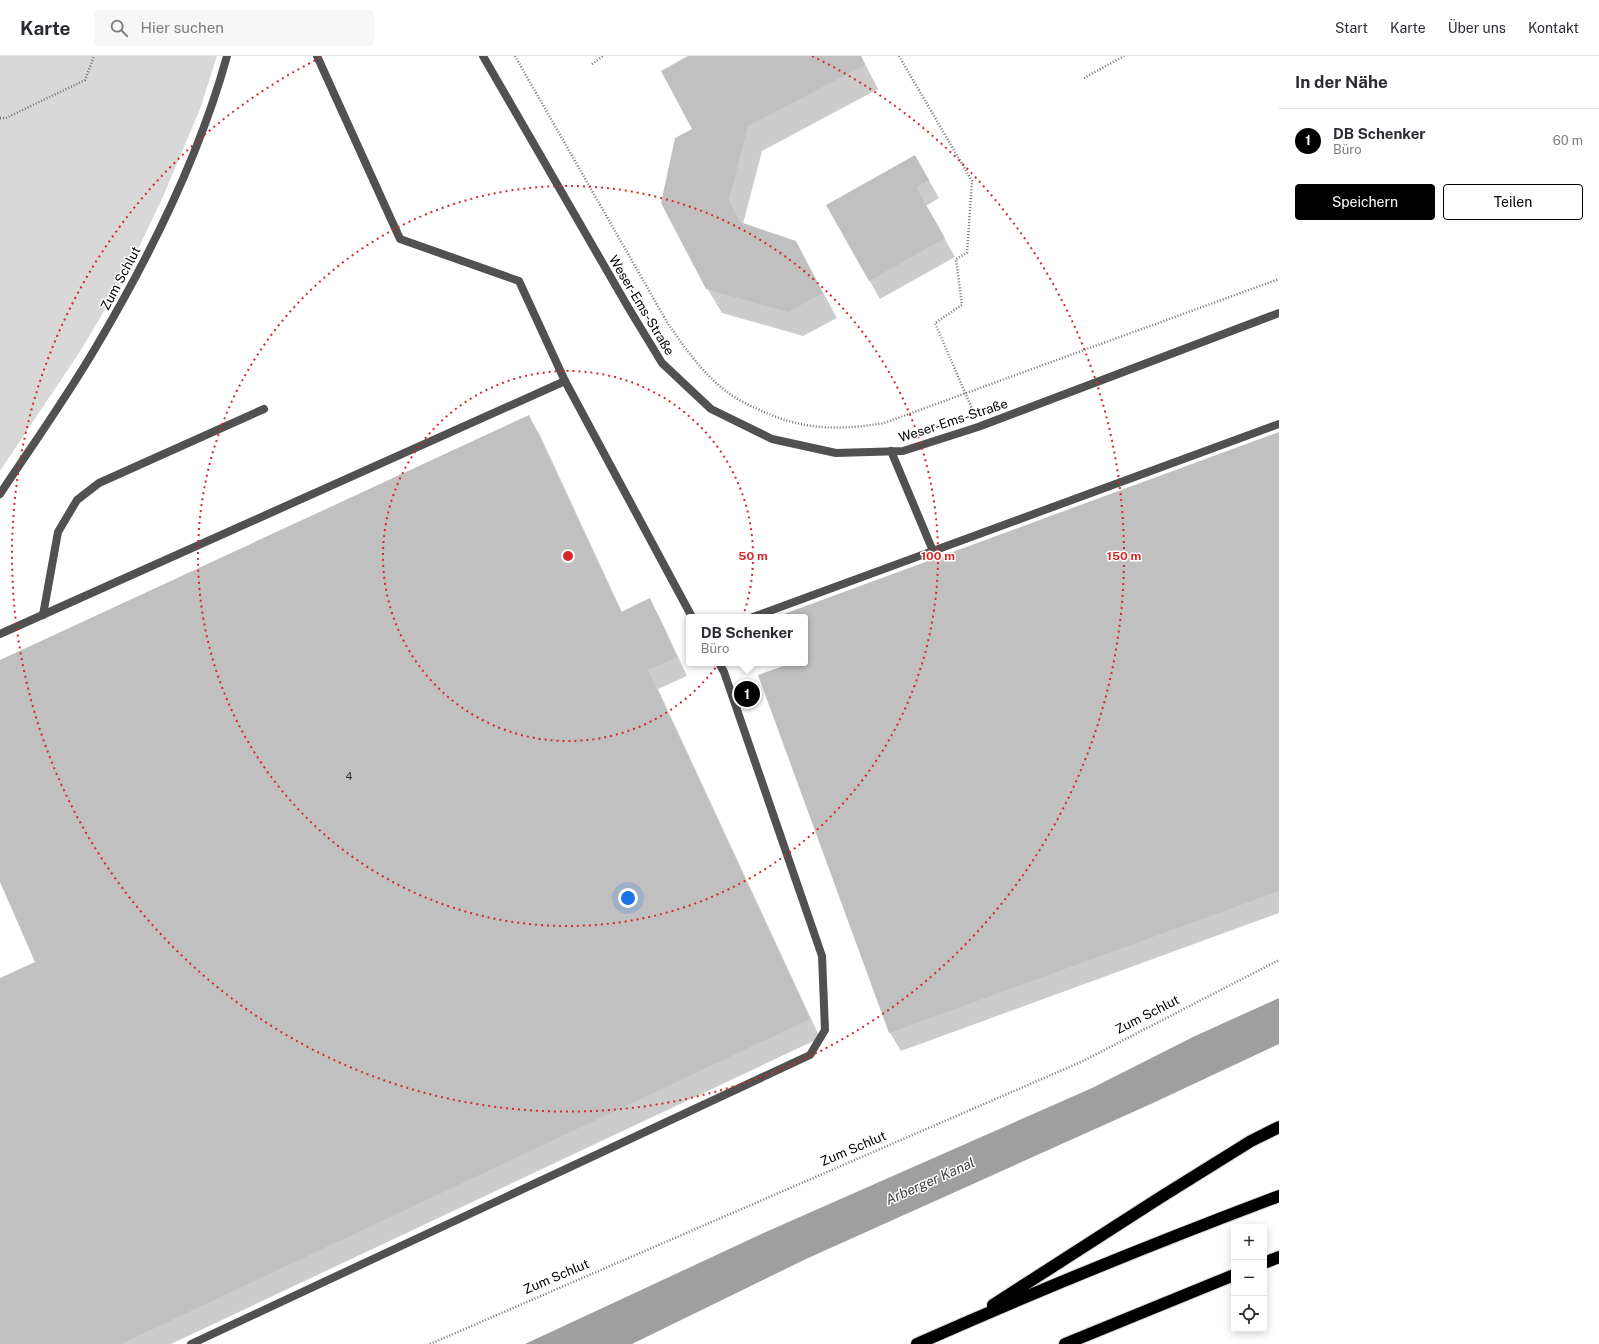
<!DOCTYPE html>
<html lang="de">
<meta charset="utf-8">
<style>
body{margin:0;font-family:"Public Sans",sans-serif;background:#f7f7f7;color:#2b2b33}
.controls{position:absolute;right:12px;bottom:12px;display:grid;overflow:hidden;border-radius:4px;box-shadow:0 2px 10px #0003}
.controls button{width:36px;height:36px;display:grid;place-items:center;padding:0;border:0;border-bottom:1px solid #e1e1e2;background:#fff;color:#2b2b33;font:20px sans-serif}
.you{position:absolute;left:628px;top:842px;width:14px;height:14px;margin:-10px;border:3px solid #fff;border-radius:50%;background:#1a73e8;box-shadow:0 0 0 6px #1a73e833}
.badge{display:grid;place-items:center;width:26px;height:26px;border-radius:50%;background:#000;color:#fff;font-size:13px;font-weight:700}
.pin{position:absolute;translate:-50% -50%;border:2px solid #fff;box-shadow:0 1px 4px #0006}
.popup{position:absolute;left:686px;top:558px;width:122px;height:52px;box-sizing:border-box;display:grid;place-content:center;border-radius:4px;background:#fff;filter:drop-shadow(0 1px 3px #0005);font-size:13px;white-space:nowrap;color:#7c7c81}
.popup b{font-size:15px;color:#2b2b33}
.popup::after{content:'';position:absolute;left:50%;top:100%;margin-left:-8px;border:8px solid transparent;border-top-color:#fff}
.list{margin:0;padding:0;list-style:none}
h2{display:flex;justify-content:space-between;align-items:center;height:52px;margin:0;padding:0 16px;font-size:17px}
h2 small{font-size:13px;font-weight:400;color:#7c7c81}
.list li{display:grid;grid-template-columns:26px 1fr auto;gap:12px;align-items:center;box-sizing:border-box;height:64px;padding:0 16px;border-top:1px solid #e1e1e2}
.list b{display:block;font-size:15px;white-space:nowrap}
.list p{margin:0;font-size:13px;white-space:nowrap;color:#7c7c81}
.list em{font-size:13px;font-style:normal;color:#7c7c81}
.actions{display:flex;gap:8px;padding:12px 16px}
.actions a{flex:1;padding:9px 0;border:1px solid #000;border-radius:4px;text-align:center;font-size:14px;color:#000}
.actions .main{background:#000;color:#fff}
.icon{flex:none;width:22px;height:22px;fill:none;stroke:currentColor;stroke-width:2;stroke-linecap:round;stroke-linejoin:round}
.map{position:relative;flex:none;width:1279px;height:1288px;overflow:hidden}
header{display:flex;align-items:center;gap:24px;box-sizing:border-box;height:56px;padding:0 20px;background:#fff;border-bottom:1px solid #e1e1e2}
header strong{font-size:19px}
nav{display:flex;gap:22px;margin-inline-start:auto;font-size:14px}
.search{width:280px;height:36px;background:#f7f7f7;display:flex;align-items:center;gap:10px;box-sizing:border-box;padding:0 14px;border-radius:4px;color:#7c7c81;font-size:15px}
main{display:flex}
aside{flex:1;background:#fff}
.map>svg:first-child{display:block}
</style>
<header>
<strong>Karte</strong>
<div class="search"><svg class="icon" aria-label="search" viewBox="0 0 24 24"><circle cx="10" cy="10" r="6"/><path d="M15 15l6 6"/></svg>Hier suchen</div>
<nav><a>Start</a><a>Karte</a><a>Über uns</a><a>Kontakt</a></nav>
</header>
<main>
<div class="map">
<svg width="1279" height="1288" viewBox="0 0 1279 1288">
<rect width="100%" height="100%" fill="#fff"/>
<path fill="#d8d8d8" d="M0,0H217L200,53L162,143L126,218L81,294L0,415Z"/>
<path fill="#9f9f9f" d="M1279,942V988L1153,1047L806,1203L632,1288H525L768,1175L1092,1032L1195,980Z"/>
<g fill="#0003">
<path d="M691,0H861L878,33L762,95L743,168L809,211L837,262L803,280L722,257L707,232L693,74Z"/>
<path d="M915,100L939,142L926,150L955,201L880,243L827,149Z"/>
<path d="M529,361L540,379L622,556L650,544L660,562L687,620L658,633L820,982L171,1288H0V923L36,907L0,823V605Z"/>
<path d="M1279,377V857L901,995L890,977L760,620L795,607H805V561H782Z"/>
</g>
<g fill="#c0c0c0">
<path d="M688,0H861L865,9L748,70L729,144L740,166L796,185L823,237L788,256L706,233L661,147L675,82L692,73L661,15Z"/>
<path d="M915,99L929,124L916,131L945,182L869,225L826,149Z"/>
<path d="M529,359L621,556L650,542L677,601L648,614L810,963L121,1288H0V922L35,906L0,826V604Z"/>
<path d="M1279,376V835L889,977L758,619L792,607H805V561H781V559Z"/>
</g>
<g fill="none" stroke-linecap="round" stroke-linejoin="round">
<g stroke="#dbdbdb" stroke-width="14">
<g id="motorway">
<path d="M1264,1207L1279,1201"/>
<path d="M993,1249L1161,1141L1251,1085L1279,1071"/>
<path d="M917,1288C1036,1235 1157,1186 1279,1140"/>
<path d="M1065,1288L1234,1219"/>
</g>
</g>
<g stroke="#737373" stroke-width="2.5" stroke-dasharray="1 2" stroke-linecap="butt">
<path d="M515,0L667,266C684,291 703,318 727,336C735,342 746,348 756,352C799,374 838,375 884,367L1279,223"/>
<path d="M899,0L972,125L967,197L956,203L962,249L935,267L973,355"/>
<path d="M592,8L603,0"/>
<path d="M1084,22L1124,0"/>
<path d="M0,62H6L85,24L94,0"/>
<path d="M430,1288L1081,1006L1279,904"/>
</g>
<g stroke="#515151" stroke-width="8">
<path d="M317,0L400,183L519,225L565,325L692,561"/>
<path d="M891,395L933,495"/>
<path d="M43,559L58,476L77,444L99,427L264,353"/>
<path d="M753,561L1279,368"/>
<path d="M0,578L565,325"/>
<path d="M191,1288L810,999L825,974L822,900L724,616L719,607"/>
</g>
<g stroke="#515151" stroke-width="8">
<path d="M483,0L628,251L662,307L711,353L772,383L836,397L903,395L978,371L1279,257"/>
<path d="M0,438C32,390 66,342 96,291C150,200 199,102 227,0"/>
</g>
<use href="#motorway" stroke="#000" stroke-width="12"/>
</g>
<g fill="none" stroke="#d62828" stroke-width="2" stroke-dasharray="2 4">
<circle cx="568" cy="500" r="185"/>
<circle cx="568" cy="500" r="370"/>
<path d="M812 0A556 556 0 1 1 324 0"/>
</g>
<g text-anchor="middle" stroke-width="3" stroke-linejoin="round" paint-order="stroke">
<g font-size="11" fill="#303030">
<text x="349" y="724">4</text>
</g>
<g font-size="13" fill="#000" stroke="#fff">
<text transform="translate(120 222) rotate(-62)" y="5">Zum Schlut</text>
<text transform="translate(642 249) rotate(59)" y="5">Weser-Ems-Straße</text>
<text transform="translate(953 364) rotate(-18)" y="5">Weser-Ems-Straße</text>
<text transform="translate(1147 958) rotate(-27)" y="5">Zum Schlut</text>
<text transform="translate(853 1092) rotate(-23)" y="5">Zum Schlut</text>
<text transform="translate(556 1220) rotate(-23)" y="5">Zum Schlut</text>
</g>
<g font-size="14" font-style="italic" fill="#404040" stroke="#fff">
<text transform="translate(930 1125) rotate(-24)" y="5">Arberger Kanal</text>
</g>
</g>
<circle cx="568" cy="500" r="6" fill="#d62828" stroke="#fff" stroke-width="2"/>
<g font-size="12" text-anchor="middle" font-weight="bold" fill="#d62828" stroke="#fff" stroke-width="3" stroke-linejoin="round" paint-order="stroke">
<text x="753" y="504">50 m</text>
<text x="938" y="504">100 m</text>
<text x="1124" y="504">150 m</text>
</g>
</svg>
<div class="controls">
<button>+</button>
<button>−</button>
<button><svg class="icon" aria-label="locate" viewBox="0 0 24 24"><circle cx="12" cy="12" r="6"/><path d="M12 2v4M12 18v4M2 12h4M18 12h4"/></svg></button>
</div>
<div class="you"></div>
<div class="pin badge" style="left:747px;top:638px">1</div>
<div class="popup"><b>DB Schenker</b>Büro</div>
</div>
<aside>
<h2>In der Nähe<small></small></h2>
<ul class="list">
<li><span class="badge">1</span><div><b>DB Schenker</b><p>Büro</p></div><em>60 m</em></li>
</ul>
<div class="actions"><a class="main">Speichern</a><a>Teilen</a></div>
</aside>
</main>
